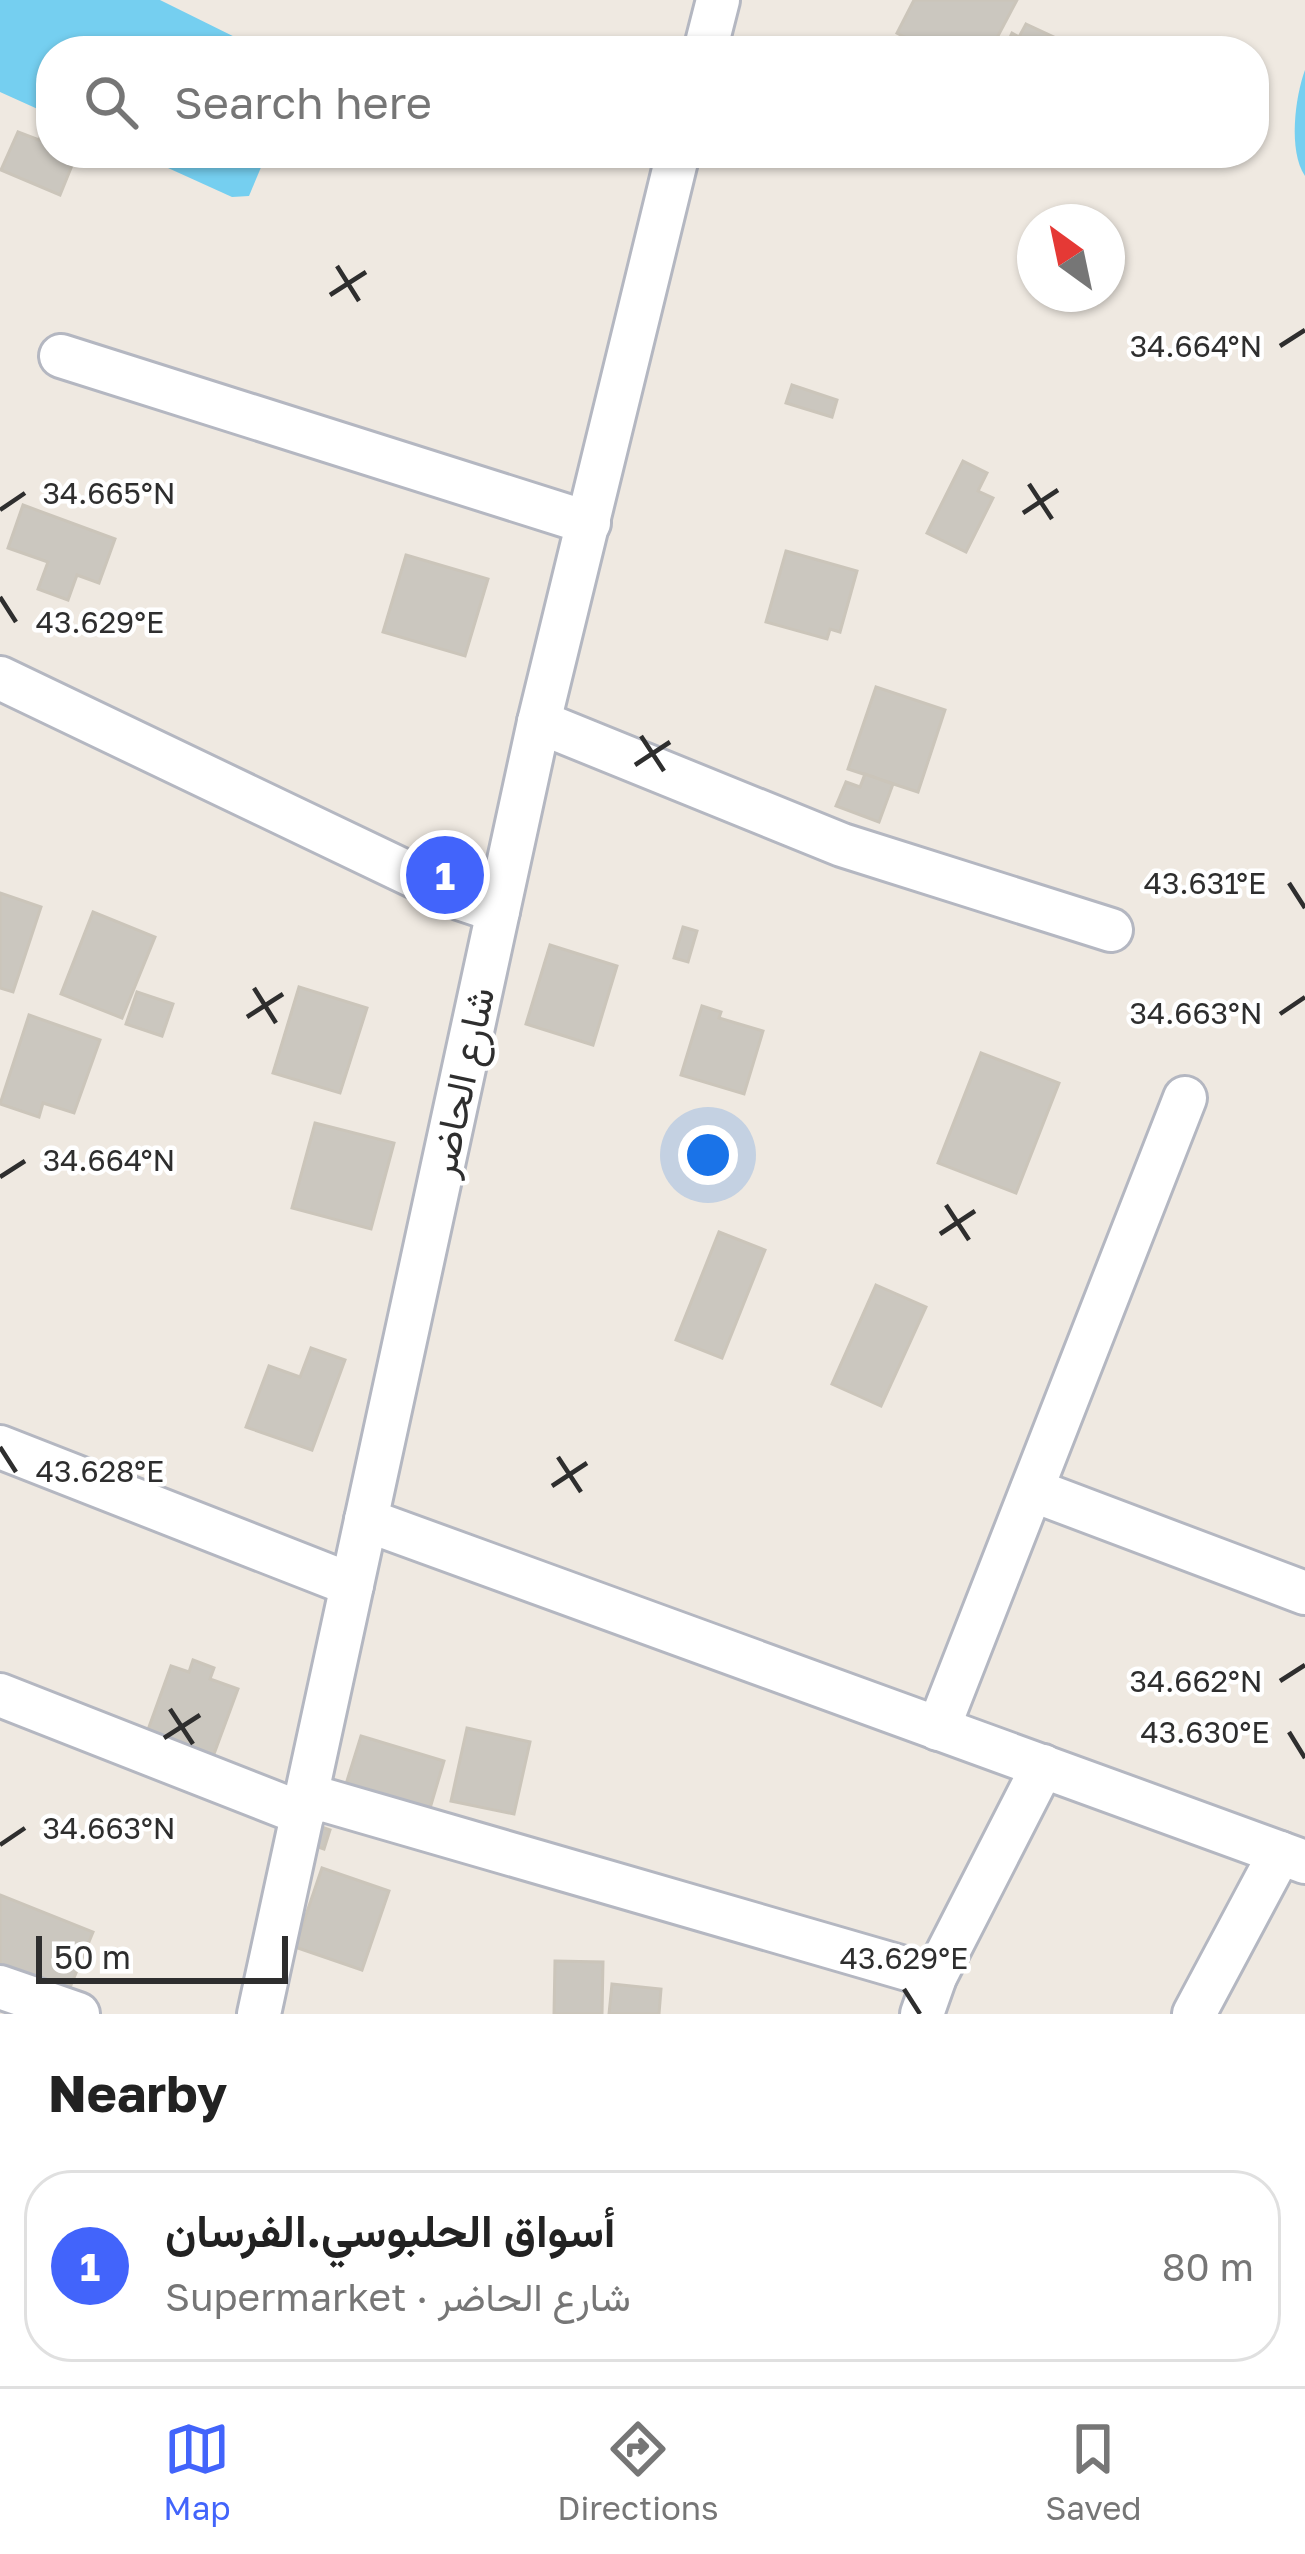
<!DOCTYPE html>
<meta charset="utf-8">
<style>
body{margin:0;font-family:"Golos Text",Vazirmatn,sans-serif;background:#f2f2f2;color:#222}
.compass{position:absolute;left:1017px;top:204px;width:108px;height:108px;border-radius:50%;background:#fff;box-shadow:0 3px 9px #0004;rotate:327deg}
.scale{position:absolute;left:36px;bottom:30px;width:252px;box-sizing:border-box;padding-left:12px;border:6px solid #2e2e2e;border-top:0;font-size:33px;line-height:42px;white-space:nowrap;color:#2e2e2e;-webkit-text-stroke:9px #fff;paint-order:stroke}
.you{position:absolute;left:708px;top:1155px;width:42px;height:42px;margin:-30px;border:9px solid #fff;border-radius:50%;background:#1a73e8;box-shadow:0 0 0 18px #1a73e833}
.badge{display:grid;place-items:center;width:78px;height:78px;border-radius:50%;background:#4264fb;color:#fff;font-size:39px;font-weight:700}
.pin{position:absolute;translate:-50% -50%;border:6px solid #fff;box-shadow:0 3px 12px #0006}
.list{margin:0;padding:0;list-style:none}
h2{display:flex;justify-content:space-between;align-items:center;height:156px;margin:0;padding:0 48px;font-size:51px}
h2 small{font-size:39px;font-weight:400;color:#767676}
.list li{display:grid;grid-template-columns:78px 1fr auto;gap:36px;align-items:center;box-sizing:border-box;height:192px;margin:0 24px 24px;padding:0 24px;border:3px solid #e0e0e0;border-radius:48px}
.list b{display:block;font-size:45px;white-space:nowrap}
.list p{margin:0;font-size:39px;white-space:nowrap;color:#767676}
.list em{font-size:39px;font-style:normal;color:#767676}
.icon{flex:none;width:66px;height:66px;fill:none;stroke:currentColor;stroke-width:2;stroke-linecap:round;stroke-linejoin:round}
.map{position:relative;flex:none;width:1305px;height:2014px;overflow:hidden}
.search{position:absolute;background:#fff;box-shadow:0 3px 9px #0004;left:36px;right:36px;top:36px;height:132px;display:flex;align-items:center;gap:30px;box-sizing:border-box;padding:0 42px;border-radius:48px;color:#767676;font-size:45px}
.sheet{height:372px;background:#fff}
nav{display:flex;justify-content:space-around;align-items:center;box-sizing:border-box;height:168px;border-top:3px solid #e0e0e0;background:#fff;font-size:33px;color:#767676}
nav a{display:grid;justify-items:center;gap:6px}
nav .on{color:#4264fb}
.map>svg:first-child{display:block}
</style>
<div class="map">
<svg width="1305" height="2014" viewBox="0 0 1305 2014">
<rect width="100%" height="100%" fill="#efe9e1"/>
<g fill="#75cff0">
<path d="M0,0H160L263,51H51V115L0,92Z"/>
<path d="M1305,70V176C1288,151 1295,97 1305,70Z"/>
<path d="M135,153H267L249,196L232,197Z"/>
</g>
<g fill="#cbc7bf" stroke="#cbc5ba" stroke-width="3">
<path d="M914,0H1017L990,51H931L897,33Z"/>
<path d="M1026,24L1058,39L1052,51H995L998,46L1004,50L1012,33L1019,37Z"/>
<path d="M18,132L39,140L42,133L51,137V153H77L60,195L1,170Z"/>
<path d="M792,385L837,400L832,417L786,403Z"/>
<path d="M963,461L987,473L978,491L993,498L966,552L927,533Z"/>
<path d="M23,505L115,539L99,583L77,575L68,600L38,589L48,562L8,548Z"/>
<path d="M786,551L857,571L840,632L830,629L827,639L766,622Z"/>
<path d="M406,555L488,579L465,656L383,632Z"/>
<path d="M876,687L945,710L918,792L848,769Z"/>
<path d="M865,774L893,784L879,822L836,806L846,782L860,787Z"/>
<path d="M0,893L41,907L13,992L0,988Z"/>
<path d="M93,912L155,937L122,1018L61,994Z"/>
<path d="M683,927L697,931L688,962L674,958Z"/>
<path d="M550,945L617,966L593,1045L526,1024Z"/>
<path d="M299,987L367,1008L340,1093L273,1073Z"/>
<path d="M137,992L173,1004L162,1036L126,1024Z"/>
<path d="M702,1006L721,1012L719,1018L763,1031L744,1094L681,1075Z"/>
<path d="M29,1015L100,1040L74,1113L43,1103L39,1117L0,1104Z"/>
<path d="M981,1053L1059,1083L1016,1193L938,1163Z"/>
<path d="M315,1123L394,1143L371,1229L292,1208Z"/>
<path d="M719,1232L765,1250L722,1358L676,1340Z"/>
<path d="M876,1285L926,1307L881,1406L832,1384Z"/>
<path d="M311,1348L345,1360L312,1450L246,1427L269,1366L300,1377Z"/>
<path d="M193,1660L214,1668L210,1679L238,1689L211,1762L145,1738L171,1666L189,1672Z"/>
<path d="M467,1728L530,1742L514,1814L451,1801Z"/>
<path d="M361,1736L444,1761L426,1822L342,1797Z"/>
<path d="M313,1824L330,1830L324,1849L307,1843Z"/>
<path d="M322,1868L389,1891L362,1970L295,1947Z"/>
<path d="M0,1895L93,1932L66,1997L0,1971Z"/>
<path d="M555,1961L603,1962L602,2014H554Z"/>
<path d="M612,1984L661,1989L659,2014H609Z"/>
</g>
<g fill="none" stroke-linecap="round" stroke-linejoin="round">
<g stroke="#b4b7c1" stroke-width="48">
<g id="minor">
<path d="M705,51L718,0"/>
<path d="M61,356L589,523"/>
<path d="M0,678L462,899L498,911"/>
<path d="M539,722L842,845L1111,930"/>
<path d="M0,1447L352,1585"/>
<path d="M1032,1490L1305,1593"/>
<path d="M366,1520L1305,1862"/>
<path d="M0,1695L303,1814"/>
<path d="M938,1729L1185,1098"/>
<path d="M307,1795L935,1977"/>
<path d="M0,1987L78,2014"/>
<path d="M259,2014L539,722L678,153"/>
<path d="M922,2014L935,1977L1043,1766"/>
<path d="M1194,2014L1280,1853"/>
</g>
</g>
<use href="#minor" stroke="#fff" stroke-width="42"/>
</g>
<path fill="none" stroke="#2e2e2e" stroke-width="4.5" d="M337,266L359,301M330,295L366,272M1280,346L1305,330M1029,484L1052,519M0,510L25,493M1023,513L1058,490M0,597L16,622M641,736L664,771M635,765L670,742M1289,883L1305,908M254,988L276,1023M1280,1014L1305,997M247,1017L283,994M0,1177L25,1161M946,1205L969,1240M940,1234L975,1211M0,1447L16,1472M558,1457L581,1492M552,1486L587,1463M1280,1681L1305,1665M170,1709L193,1744M1289,1732L1305,1758M164,1738L200,1715M0,1845L25,1828M904,1989L920,2014"/>
<g text-anchor="middle" stroke-width="9" stroke-linejoin="round" paint-order="stroke">
<g font-size="39" fill="#2e2e2e" stroke="#fff">
<text transform="translate(461 1082) rotate(-78)" y="14">شارع الحاضر</text>
</g>
</g>
<g font-size="30" text-anchor="middle" fill="#2e2e2e" stroke="#fff" stroke-width="9" stroke-linejoin="round" paint-order="stroke">
<text x="1196" y="357">34.664°N</text>
<text x="109" y="504">34.665°N</text>
<text x="100" y="633">43.629°E</text>
<text x="1205" y="894">43.631°E</text>
<text x="1196" y="1024">34.663°N</text>
<text x="109" y="1171">34.664°N</text>
<text x="100" y="1482">43.628°E</text>
<text x="1196" y="1692">34.662°N</text>
<text x="1205" y="1743">43.630°E</text>
<text x="109" y="1839">34.663°N</text>
<text x="904" y="1969">43.629°E</text>
</g>
</svg>
<svg class="compass" viewBox="-18 -18 36 36"><path d="M0-13l5 13h-10z" fill="#e53935"/><path d="M0 13l5-13h-10z" fill="#767676"/></svg>
<div class="scale">50 m</div>
<div class="you"></div>
<div class="pin badge" style="left:445px;top:875px">1</div>
<div class="search"><svg class="icon" aria-label="search" viewBox="0 0 24 24"><circle cx="10" cy="10" r="6"/><path d="M15 15l6 6"/></svg>Search here</div>
</div>
<section class="sheet">
<h2>Nearby<small></small></h2>
<ul class="list">
<li><span class="badge">1</span><div><b>أسواق الحلبوسي.الفرسان</b><p>Supermarket · شارع الحاضر</p></div><em>80 m</em></li>
</ul>
</section>
<nav>
<a class="on"><svg class="icon" aria-label="map" viewBox="0 0 24 24"><path d="M3 6l6-2 6 2 6-2v14l-6 2-6-2-6 2zM9 4v14M15 6v14"/></svg>Map</a>
<a><svg class="icon" aria-label="directions" viewBox="0 0 24 24"><path d="M12 3l9 9-9 9-9-9zM9 14v-3h6M13 9l2 2-2 2"/></svg>Directions</a>
<a><svg class="icon" aria-label="saved" viewBox="0 0 24 24"><path d="M7 4h10v16l-5-4-5 4z"/></svg>Saved</a>
</nav>
